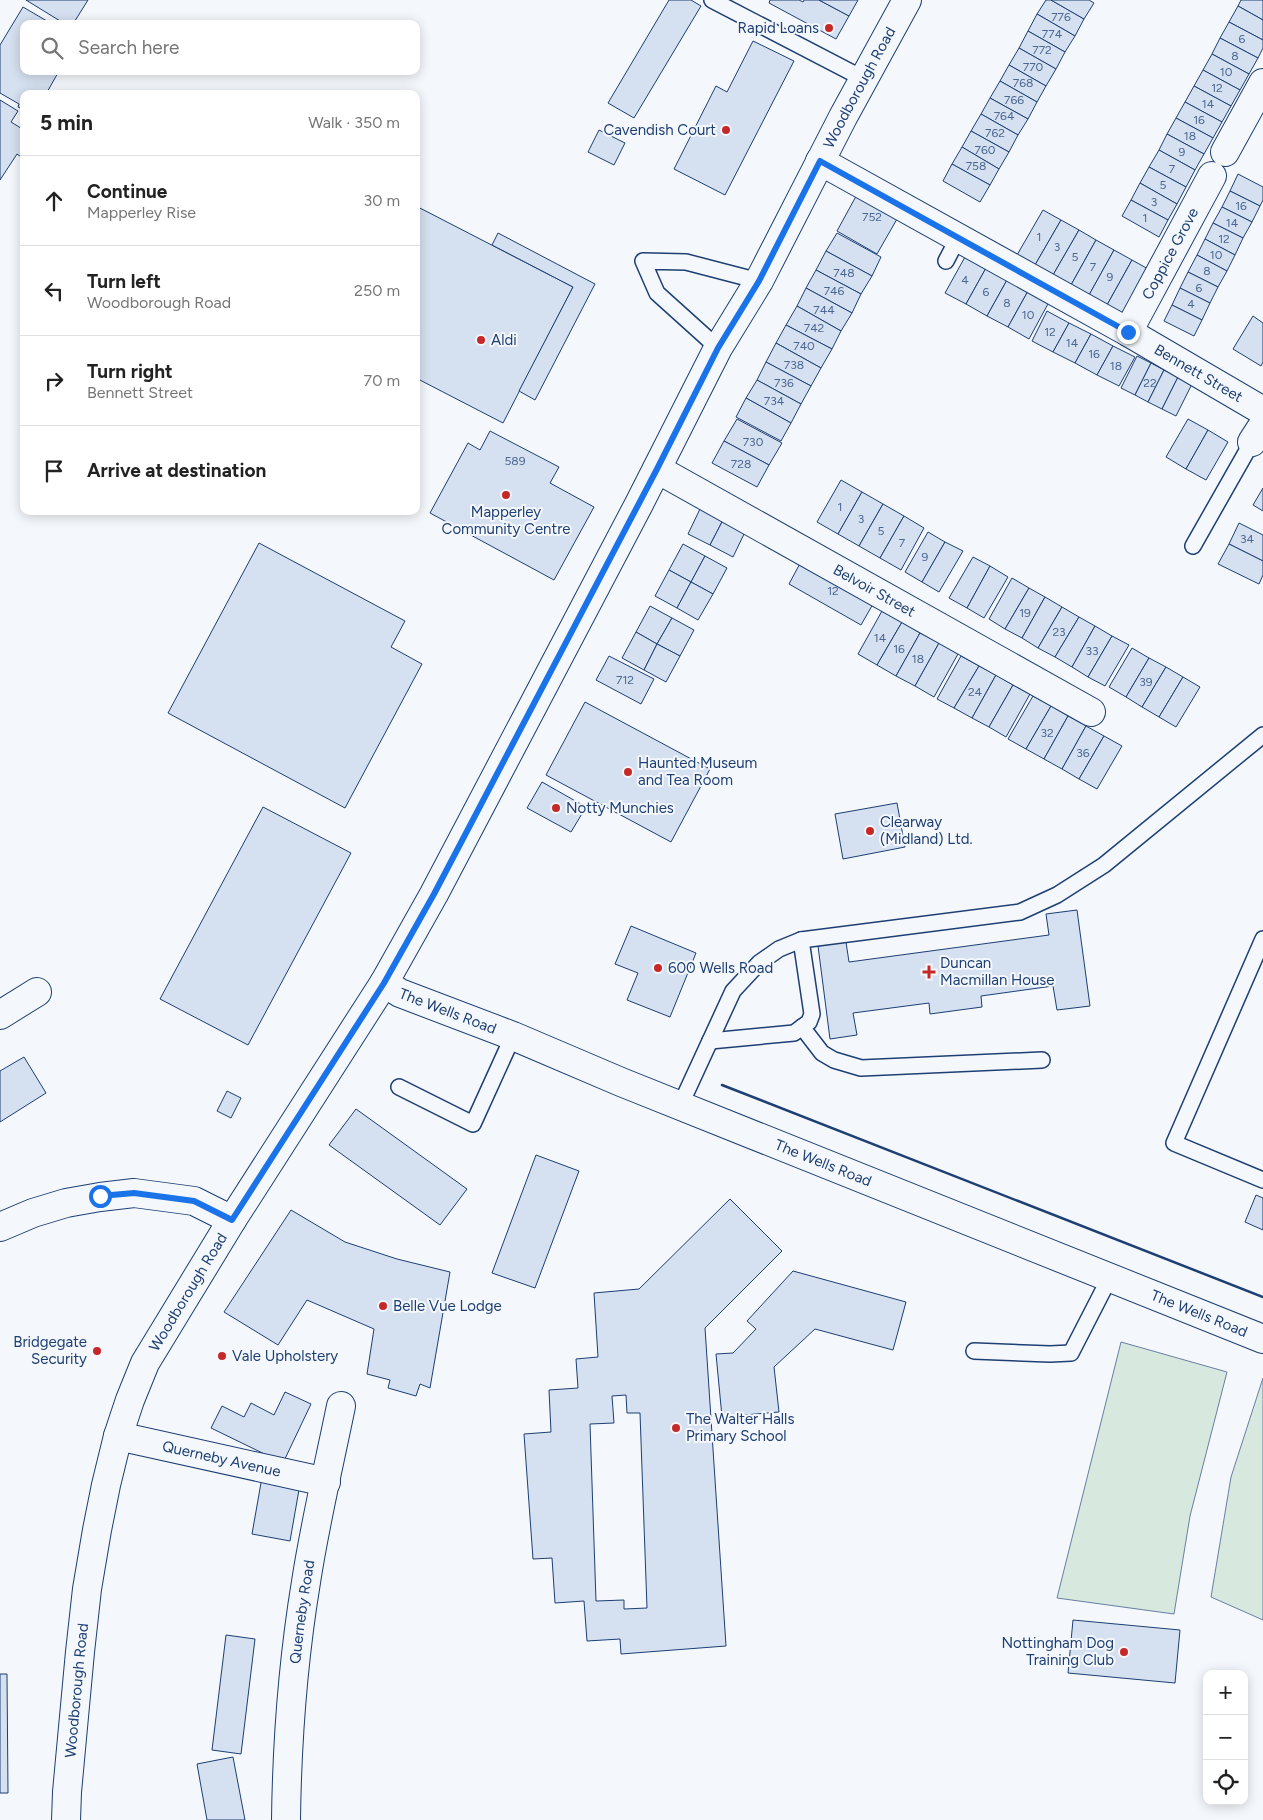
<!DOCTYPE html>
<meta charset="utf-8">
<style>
body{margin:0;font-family:Figtree,sans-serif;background:#f2f2f2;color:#222}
.controls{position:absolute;right:15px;bottom:15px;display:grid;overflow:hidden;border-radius:10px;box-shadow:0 2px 12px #0003}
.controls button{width:45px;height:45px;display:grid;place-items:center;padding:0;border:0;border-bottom:1px solid #e0e0e0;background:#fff;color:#222;font:25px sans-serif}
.stop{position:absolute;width:15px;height:15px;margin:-11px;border:4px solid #1a73e8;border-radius:50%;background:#fff}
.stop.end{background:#1a73e8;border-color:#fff;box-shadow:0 1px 5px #0008}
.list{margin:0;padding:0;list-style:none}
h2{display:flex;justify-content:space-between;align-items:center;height:65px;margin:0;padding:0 20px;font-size:21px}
h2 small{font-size:16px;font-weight:400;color:#767676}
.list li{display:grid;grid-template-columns:32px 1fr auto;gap:15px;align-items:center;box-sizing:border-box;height:90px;padding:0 20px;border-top:1px solid #e0e0e0}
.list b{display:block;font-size:19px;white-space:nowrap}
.list p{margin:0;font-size:16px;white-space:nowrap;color:#767676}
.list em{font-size:16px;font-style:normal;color:#767676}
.icon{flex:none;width:28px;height:28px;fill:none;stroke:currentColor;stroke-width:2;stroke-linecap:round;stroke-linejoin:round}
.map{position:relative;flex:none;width:1263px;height:1820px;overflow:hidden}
.search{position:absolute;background:#fff;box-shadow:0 2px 12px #0003;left:20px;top:20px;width:400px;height:55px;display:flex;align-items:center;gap:12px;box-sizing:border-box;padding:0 18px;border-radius:10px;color:#767676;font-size:19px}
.panel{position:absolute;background:#fff;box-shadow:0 2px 12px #0003;left:20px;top:90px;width:400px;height:425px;border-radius:10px}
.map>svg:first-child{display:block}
</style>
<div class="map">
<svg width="1263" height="1820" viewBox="0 0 1263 1820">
<rect width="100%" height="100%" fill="#f4f7fb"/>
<g fill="#d7e8df" stroke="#687fa3">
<path d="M1121,1342L1227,1372L1190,1516L1174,1614L1057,1598Z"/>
<path d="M1263,1378V1620L1211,1597L1231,1477Z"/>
</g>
<g fill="#d5e0f0" stroke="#1d3f73" fill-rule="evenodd">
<path d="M26,0H88L73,24H65Z"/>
<path d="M669,0H691L701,6L634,118L608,103Z"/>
<path d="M770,0H799L803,2L804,0H819L849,16L836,39L769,3Z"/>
<path d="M819,0H858L849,16Z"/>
<path d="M1046,0H1051L1084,19L1075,36L1037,14Z"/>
<path d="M1051,0H1089L1094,3L1084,19Z"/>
<path d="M1241,0H1263V20L1238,6Z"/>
<path d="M1238,6L1263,20V40L1229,22Z"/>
<path d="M23,7L52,24H24V71H59L46,94H24V110L18,107L19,104L0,93V45Z"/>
<path d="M1037,14L1075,36L1065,52L1028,31Z"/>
<path d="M1229,22L1263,40V48L1258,58L1220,38Z"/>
<path d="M1028,31L1065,52L1056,69L1019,48Z"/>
<path d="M1220,38L1258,58L1249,74L1212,54Z"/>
<path d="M753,41L794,61L725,195L674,169L716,86L727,92Z"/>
<path d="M1019,48L1056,69L1046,86L1009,65Z"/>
<path d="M1212,54L1249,74L1240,90L1203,70Z"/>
<path d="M1009,65L1046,86L1037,102L1000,81Z"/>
<path d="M1203,70L1240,90L1231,106L1194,86Z"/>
<path d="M1000,81L1037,102L1028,119L990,98Z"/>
<path d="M1194,86L1231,106L1222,122L1185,102Z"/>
<path d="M990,98L1028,119L1018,135L981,114Z"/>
<path d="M0,100L18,111L11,122L24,130V159L17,154L0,180Z"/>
<path d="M1185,102L1222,122L1213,138L1176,118Z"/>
<path d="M981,114L1018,135L1009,152L971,131Z"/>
<path d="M1176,118L1213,138L1204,154L1167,134Z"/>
<path d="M599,130L625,143L614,165L588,152Z"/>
<path d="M971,131L1009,152L999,169L962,147Z"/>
<path d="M1167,134L1204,154L1195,170L1159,150Z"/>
<path d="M962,147L999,169L990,185L952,164Z"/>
<path d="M1159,150L1195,170L1186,187L1149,167Z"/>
<path d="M952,164L990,185L980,202L943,181Z"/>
<path d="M1149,167L1186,187L1177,204L1140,183Z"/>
<path d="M1238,174L1263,187V200L1260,206L1230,191Z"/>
<path d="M1140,183L1177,204L1168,220L1131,200Z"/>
<path d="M860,189L901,212L877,254L837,231Z"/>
<path d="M1230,191L1260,206L1252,222L1222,207Z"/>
<path d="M1131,200L1168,220L1159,237L1122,216Z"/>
<path d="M416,206L573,287L503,423L416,378Z"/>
<path d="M1222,207L1252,222L1243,238L1213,223Z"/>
<path d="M1043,210L1061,220L1035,265L1017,255Z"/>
<path d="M1061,220L1079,230L1053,275L1035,265Z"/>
<path d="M1213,223L1243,238L1235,255L1205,239Z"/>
<path d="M1079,230L1096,240L1071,285L1053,275Z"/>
<path d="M498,233L595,284L535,400L519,391L573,287L492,245Z"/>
<path d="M837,233L881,257L872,276L826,251Z"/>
<path d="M1205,239L1235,255L1227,271L1197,255Z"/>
<path d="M1096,240L1114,250L1089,295L1071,285Z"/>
<path d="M1114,250L1132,260L1107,305L1089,295Z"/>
<path d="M826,251L872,276L861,294L816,270Z"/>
<path d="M1197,255L1227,271L1218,287L1188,272Z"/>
<path d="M965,257L986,268L966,304L945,293Z"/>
<path d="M1132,260L1150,270L1124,315L1107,305Z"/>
<path d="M986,268L1007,280L987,316L966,304Z"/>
<path d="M816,270L861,294L852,313L806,288Z"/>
<path d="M1188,272L1218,287L1210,303L1180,288Z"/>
<path d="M1007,280L1028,291L1008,327L987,316Z"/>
<path d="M806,288L852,313L841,331L797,306Z"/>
<path d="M1180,288L1210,303L1202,320L1172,305Z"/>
<path d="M1028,291L1049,302L1029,339L1008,327Z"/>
<path d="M1172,305L1202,320L1194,336L1164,321Z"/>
<path d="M797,306L841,331L832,349L786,325Z"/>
<path d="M1047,311L1069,323L1053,352L1032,341Z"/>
<path d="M1253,316L1263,323V362L1261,366L1233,349Z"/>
<path d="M1069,323L1091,334L1075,363L1053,352Z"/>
<path d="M786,325L832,349L821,368L776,343Z"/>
<path d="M1091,334L1113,346L1097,375L1075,363Z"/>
<path d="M776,343L821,368L811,386L766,362Z"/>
<path d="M1113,346L1135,357L1119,386L1097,375Z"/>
<path d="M1137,356L1151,363L1135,395L1121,388Z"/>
<path d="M766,362L811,386L801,404L757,380Z"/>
<path d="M1151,363L1164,370L1148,402L1135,395Z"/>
<path d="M1164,370L1178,377L1162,409L1148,402Z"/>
<path d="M1178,377L1192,384L1176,416L1162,409Z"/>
<path d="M757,380L801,404L791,423L746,398Z"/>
<path d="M746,398L791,423L781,441L736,417Z"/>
<path d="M737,419L782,443L769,465L724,441Z"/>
<path d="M1188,419L1208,430L1186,469L1166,457Z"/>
<path d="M1208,430L1228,442L1206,480L1186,469Z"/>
<path d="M490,431L559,467L550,483L594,507L554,580L430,513L468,443L480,450Z"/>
<path d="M724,441L769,465L757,487L712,463Z"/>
<path d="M841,480L862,492L838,534L817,522Z"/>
<path d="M1263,488V511L1253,505Z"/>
<path d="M862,492L883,504L859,546L838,534Z"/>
<path d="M883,504L904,516L880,558L859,546Z"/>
<path d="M700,509L723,520L710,545L688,534Z"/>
<path d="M904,516L924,528L901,570L880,558Z"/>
<path d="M723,520L745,532L733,557L710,545Z"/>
<path d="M1239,523L1263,535V561L1229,544Z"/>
<path d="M928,532L945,542L922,582L905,572Z"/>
<path d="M945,542L963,551L939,592L922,582Z"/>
<path d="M259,543L405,621L391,647L422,664L345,808L168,713Z"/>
<path d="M683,544L705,556L691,582L669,570Z"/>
<path d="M1229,544L1263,561V575L1259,584L1218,564Z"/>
<path d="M705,556L727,568L713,594L691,582Z"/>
<path d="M804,556L877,597L861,625L789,584Z"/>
<path d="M973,557L990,566L967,608L949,598Z"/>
<path d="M990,566L1008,577L984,618L967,608Z"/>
<path d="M669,570L691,582L677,608L655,596Z"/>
<path d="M1012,578L1029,588L1005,629L989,619Z"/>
<path d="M691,582L713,594L698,620L677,608Z"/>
<path d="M1029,588L1045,597L1022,638L1005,629Z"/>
<path d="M1045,597L1062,607L1038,648L1022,638Z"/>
<path d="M650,606L672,618L657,644L636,632Z"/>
<path d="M1062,607L1079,617L1055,657L1038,648Z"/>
<path d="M882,611L902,622L877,665L858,654Z"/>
<path d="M1079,617L1095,626L1072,667L1055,657Z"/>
<path d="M672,618L694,630L680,656L657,644Z"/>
<path d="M902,622L920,633L896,676L877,665Z"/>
<path d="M1095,626L1112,636L1088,677L1072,667Z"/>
<path d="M636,632L657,644L644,670L622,658Z"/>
<path d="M920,633L939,643L915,686L896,676Z"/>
<path d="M1112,636L1129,645L1105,686L1088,677Z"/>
<path d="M939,643L958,654L934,697L915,686Z"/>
<path d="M657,644L680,656L666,682L644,670Z"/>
<path d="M1132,648L1149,658L1126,697L1109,687Z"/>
<path d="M609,656L654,679L641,704L596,680Z"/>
<path d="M961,656L979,666L954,708L937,699Z"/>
<path d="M1149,658L1166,667L1142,707L1126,697Z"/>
<path d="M979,666L996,675L972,718L954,708Z"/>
<path d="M1166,667L1183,677L1159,717L1142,707Z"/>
<path d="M996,675L1013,685L989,727L972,718Z"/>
<path d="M1183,677L1200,687L1176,727L1159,717Z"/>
<path d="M1013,685L1030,694L1006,737L989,727Z"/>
<path d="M1033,696L1051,706L1026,749L1008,739Z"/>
<path d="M585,702L710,769L671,842L546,775Z"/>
<path d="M1051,706L1068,716L1044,759L1026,749Z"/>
<path d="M1068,716L1086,726L1062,769L1044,759Z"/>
<path d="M1086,726L1104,736L1079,779L1062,769Z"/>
<path d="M1104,736L1122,746L1097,789L1079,779Z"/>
<path d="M542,782L586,807L571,832L527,808Z"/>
<path d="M897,803L905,847L843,859L835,814Z"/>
<path d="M263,807L351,853L248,1045L160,999Z"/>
<path d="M1077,910L1090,1006L1057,1010L1053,986L981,996L982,1007L930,1014L929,1003L853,1013L857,1035L830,1039L818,946L846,942L849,962L1049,935L1046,914Z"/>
<path d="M631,926L696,953L670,1017L627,1000L638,973L615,964Z"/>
<path d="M24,1057L46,1093L0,1122V1071Z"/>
<path d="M227,1091L241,1098L231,1118L217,1111Z"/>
<path d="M356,1109L467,1189L440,1225L329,1145Z"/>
<path d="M536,1155L579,1171L535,1288L492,1273Z"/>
<path d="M1256,1195L1263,1198V1230L1245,1222Z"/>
<path d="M730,1199L782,1251L705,1328L726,1646L621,1654L620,1639L587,1641L584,1601L555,1603L552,1558L533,1559L524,1434L551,1432L549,1390L578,1388L576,1359L598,1357L594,1293L639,1289ZM626,1395L627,1413H640L647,1608L624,1609V1600L596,1601L590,1424L614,1423L612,1396Z"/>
<path d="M291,1210L345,1242L397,1259L450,1272L430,1388L420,1384L416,1396L388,1388L390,1380L367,1374L374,1329L307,1300L278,1345L224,1312Z"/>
<path d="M793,1271L906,1302L893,1350L815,1329L774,1367L779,1412L722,1417L716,1354L733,1353L756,1329L747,1321Z"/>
<path d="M285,1392L311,1404L283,1463L211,1428L222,1406L244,1417L251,1403L274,1415Z"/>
<path d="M262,1477L300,1484L290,1541L252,1534Z"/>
<path d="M1073,1620L1180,1630L1175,1683L1068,1673Z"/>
<path d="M226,1635L255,1639L241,1754L212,1750Z"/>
<path d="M0,1674H7L8,1793H0Z"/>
<path d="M233,1757L245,1820H207L197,1764Z"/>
</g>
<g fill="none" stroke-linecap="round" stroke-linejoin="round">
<g stroke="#1d3f73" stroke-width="18">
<g id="lane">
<path d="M712,0L864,79"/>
<path d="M946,261L958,238"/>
<path d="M718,348L657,293L643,261L686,262L759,281"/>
<path d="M1193,546L1252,442"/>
<path d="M1263,939L1174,1143L1263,1180"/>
<path d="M802,1027L822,1053L834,1060L861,1068L1042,1060"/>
<path d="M710,1041L794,1033L809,1022L812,1014L801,940"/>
<path d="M399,1087L473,1124L513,1036"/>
<path d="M680,1106L733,991L759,963L779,949L801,940L1020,912L1057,895L1104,865L1263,735"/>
<path d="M974,1351L1050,1354L1071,1353L1110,1277"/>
</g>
</g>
<g stroke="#1d3f73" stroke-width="30">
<g id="street">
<path d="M1225,152L1263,83"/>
<path id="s1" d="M820,161L1128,332L1263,411"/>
<path id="s2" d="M1128,332L1212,176"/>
<path d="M1252,442L1263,425"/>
<path id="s3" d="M657,469L1091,712"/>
<path d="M0,1015L37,992"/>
<path id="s4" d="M118,1436L326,1482"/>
<path id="s5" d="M286,1820C287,1740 293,1661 306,1582C315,1523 329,1465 341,1406"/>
</g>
</g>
<g stroke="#1d3f73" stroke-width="30">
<g id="secondary">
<path id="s6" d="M384,983L400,993L513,1036L621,1082L1263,1339"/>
<path d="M0,1227L33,1213L66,1203L100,1197L134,1193L194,1201L232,1220"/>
<path id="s7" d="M66,1820L67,1792L80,1652L87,1589L97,1530L106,1485L118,1436L130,1400L145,1363L232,1220L384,983L434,894L639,504L718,348L759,281L843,117L907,0"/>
</g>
</g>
<use href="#lane" stroke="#f4f7fb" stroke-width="15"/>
<use href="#street" stroke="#f4f7fb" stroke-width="28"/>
<use href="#secondary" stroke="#f4f7fb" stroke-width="28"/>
<path stroke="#1d3f73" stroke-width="2.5" d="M722,1085L1263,1297"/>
</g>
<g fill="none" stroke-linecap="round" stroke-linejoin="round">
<path stroke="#1a73e8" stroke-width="6" d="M100,1196L134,1193L194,1201L232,1220L384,983L434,894L657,469L718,348L759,281L820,161L1128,332"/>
</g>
<g fill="#c62828" stroke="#f4f7fb" stroke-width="2">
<circle cx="829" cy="28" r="5"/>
<circle cx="726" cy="130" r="5"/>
<circle cx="481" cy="340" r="5"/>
<circle cx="506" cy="495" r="5"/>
<circle cx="628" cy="772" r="5"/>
<circle cx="556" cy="808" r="5"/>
<circle cx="870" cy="831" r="5"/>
<circle cx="658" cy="968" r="5"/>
<path d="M926.5 964.5h5v5h5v5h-5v5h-5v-5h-5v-5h5z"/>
<circle cx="383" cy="1306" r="5"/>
<circle cx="97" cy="1351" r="5"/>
<circle cx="222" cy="1356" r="5"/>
<circle cx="676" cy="1428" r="5"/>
<circle cx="1124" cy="1652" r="5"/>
</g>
<g text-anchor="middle" stroke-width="4" stroke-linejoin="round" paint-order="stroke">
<g font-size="12" fill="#4b6792">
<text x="1061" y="21">776</text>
<text x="1052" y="38">774</text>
<text x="1242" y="43">6</text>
<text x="1042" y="54">772</text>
<text x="1235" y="60">8</text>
<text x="1033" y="71">770</text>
<text x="1226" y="76">10</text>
<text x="1023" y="87">768</text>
<text x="1217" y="92">12</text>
<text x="1014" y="104">766</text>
<text x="1208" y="108">14</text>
<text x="1004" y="120">764</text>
<text x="1199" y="124">16</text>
<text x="995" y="137">762</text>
<text x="1190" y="140">18</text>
<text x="985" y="154">760</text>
<text x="1182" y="156">9</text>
<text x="976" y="170">758</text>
<text x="1172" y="173">7</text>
<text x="1163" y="189">5</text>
<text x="1154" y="206">3</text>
<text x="1241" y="210">16</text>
<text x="872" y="221">752</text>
<text x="1145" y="222">1</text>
<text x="1232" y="227">14</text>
<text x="1039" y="241">1</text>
<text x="1224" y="243">12</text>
<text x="1057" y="251">3</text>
<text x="1216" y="259">10</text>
<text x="1075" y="261">5</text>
<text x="1093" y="271">7</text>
<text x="1207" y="275">8</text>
<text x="844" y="277">748</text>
<text x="1110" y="281">9</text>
<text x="965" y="284">4</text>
<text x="1199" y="292">6</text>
<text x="834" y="295">746</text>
<text x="986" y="296">6</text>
<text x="1007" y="307">8</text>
<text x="1191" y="308">4</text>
<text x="824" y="314">744</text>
<text x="1028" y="319">10</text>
<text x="814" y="332">742</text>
<text x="1050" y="336">12</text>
<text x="1072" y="347">14</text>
<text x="804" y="350">740</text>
<text x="1094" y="358">16</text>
<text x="794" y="369">738</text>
<text x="1116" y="370">18</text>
<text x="784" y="387">736</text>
<text x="1150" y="387">22</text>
<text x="774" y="405">734</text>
<text x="753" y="446">730</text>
<text x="515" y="465">589</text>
<text x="741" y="468">728</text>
<text x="840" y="511">1</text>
<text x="861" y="523">3</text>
<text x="881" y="535">5</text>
<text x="1247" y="543">34</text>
<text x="902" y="547">7</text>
<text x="925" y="561">9</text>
<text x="833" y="595">12</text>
<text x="1025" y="617">19</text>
<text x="1059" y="636">23</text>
<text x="880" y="642">14</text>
<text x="899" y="653">16</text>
<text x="1092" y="655">33</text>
<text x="918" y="663">18</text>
<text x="625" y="684">712</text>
<text x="1146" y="686">39</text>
<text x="975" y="696">24</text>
<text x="1047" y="737">32</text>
<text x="1083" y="757">36</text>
</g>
<g font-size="15" fill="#1d3f73" stroke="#f4f7fb" text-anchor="start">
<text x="819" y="33" text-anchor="end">Rapid Loans</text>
<text x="716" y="135" text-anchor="end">Cavendish Court</text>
<text x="491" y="345">Aldi</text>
<text x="506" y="517" text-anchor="middle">Mapperley<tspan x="506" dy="17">Community Centre</tspan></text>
<text x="638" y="768">Haunted Museum<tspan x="638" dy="17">and Tea Room</tspan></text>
<text x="566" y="813">Notty Munchies</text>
<text x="880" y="827">Clearway<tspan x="880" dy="17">(Midland) Ltd.</tspan></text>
<text x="940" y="968">Duncan<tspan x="940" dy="17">Macmillan House</tspan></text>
<text x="668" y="973">600 Wells Road</text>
<text x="393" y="1311">Belle Vue Lodge</text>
<text x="87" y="1347" text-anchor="end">Bridgegate<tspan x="87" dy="17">Security</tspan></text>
<text x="232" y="1361">Vale Upholstery</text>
<text x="686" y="1424">The Walter Halls<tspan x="686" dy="17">Primary School</tspan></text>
<text x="1114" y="1648" text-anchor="end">Nottingham Dog<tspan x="1114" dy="17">Training Club</tspan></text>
</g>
<g font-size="15" fill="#1d3f73" stroke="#f4f7fb">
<text dy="5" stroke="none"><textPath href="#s7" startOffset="1929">Woodborough Road</textPath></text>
<text dy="5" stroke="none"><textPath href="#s2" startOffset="89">Coppice Grove</textPath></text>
<text dy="5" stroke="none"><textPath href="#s1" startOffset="434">Bennett Street</textPath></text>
<text dy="5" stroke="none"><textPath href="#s3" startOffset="249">Belvoir Street</textPath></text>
<text dy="5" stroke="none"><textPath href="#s6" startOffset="70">The Wells Road</textPath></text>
<text dy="5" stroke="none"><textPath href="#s6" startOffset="475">The Wells Road</textPath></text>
<text dy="5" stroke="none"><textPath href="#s7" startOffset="549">Woodborough Road</textPath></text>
<text dy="5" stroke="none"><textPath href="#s6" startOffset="880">The Wells Road</textPath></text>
<text dy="5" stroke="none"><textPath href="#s4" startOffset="106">Querneby Avenue</textPath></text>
<text dy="5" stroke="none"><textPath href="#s5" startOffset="209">Querneby Road</textPath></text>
<text dy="5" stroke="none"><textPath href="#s7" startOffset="130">Woodborough Road</textPath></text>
</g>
</g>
</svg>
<div class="controls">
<button>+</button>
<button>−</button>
<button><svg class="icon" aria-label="locate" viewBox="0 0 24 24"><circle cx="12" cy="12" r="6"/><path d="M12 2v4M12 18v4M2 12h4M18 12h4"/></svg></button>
</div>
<div class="stop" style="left:100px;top:1196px"></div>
<div class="stop end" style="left:1128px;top:332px"></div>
<div class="search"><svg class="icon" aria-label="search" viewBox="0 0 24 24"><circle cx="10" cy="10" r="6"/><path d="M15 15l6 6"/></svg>Search here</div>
<section class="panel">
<h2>5 min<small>Walk · 350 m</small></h2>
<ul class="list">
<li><svg class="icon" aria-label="ahead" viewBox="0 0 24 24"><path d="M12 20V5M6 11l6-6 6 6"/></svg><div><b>Continue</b><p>Mapperley Rise</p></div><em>30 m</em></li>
<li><svg class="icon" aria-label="left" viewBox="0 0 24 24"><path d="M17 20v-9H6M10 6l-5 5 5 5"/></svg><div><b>Turn left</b><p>Woodborough Road</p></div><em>250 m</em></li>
<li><svg class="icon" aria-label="right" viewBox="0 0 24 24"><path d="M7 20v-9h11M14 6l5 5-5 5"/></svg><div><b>Turn right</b><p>Bennett Street</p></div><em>70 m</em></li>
<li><svg class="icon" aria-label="arrive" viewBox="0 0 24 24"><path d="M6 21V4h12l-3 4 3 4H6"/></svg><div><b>Arrive at destination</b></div></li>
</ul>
</section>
</div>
